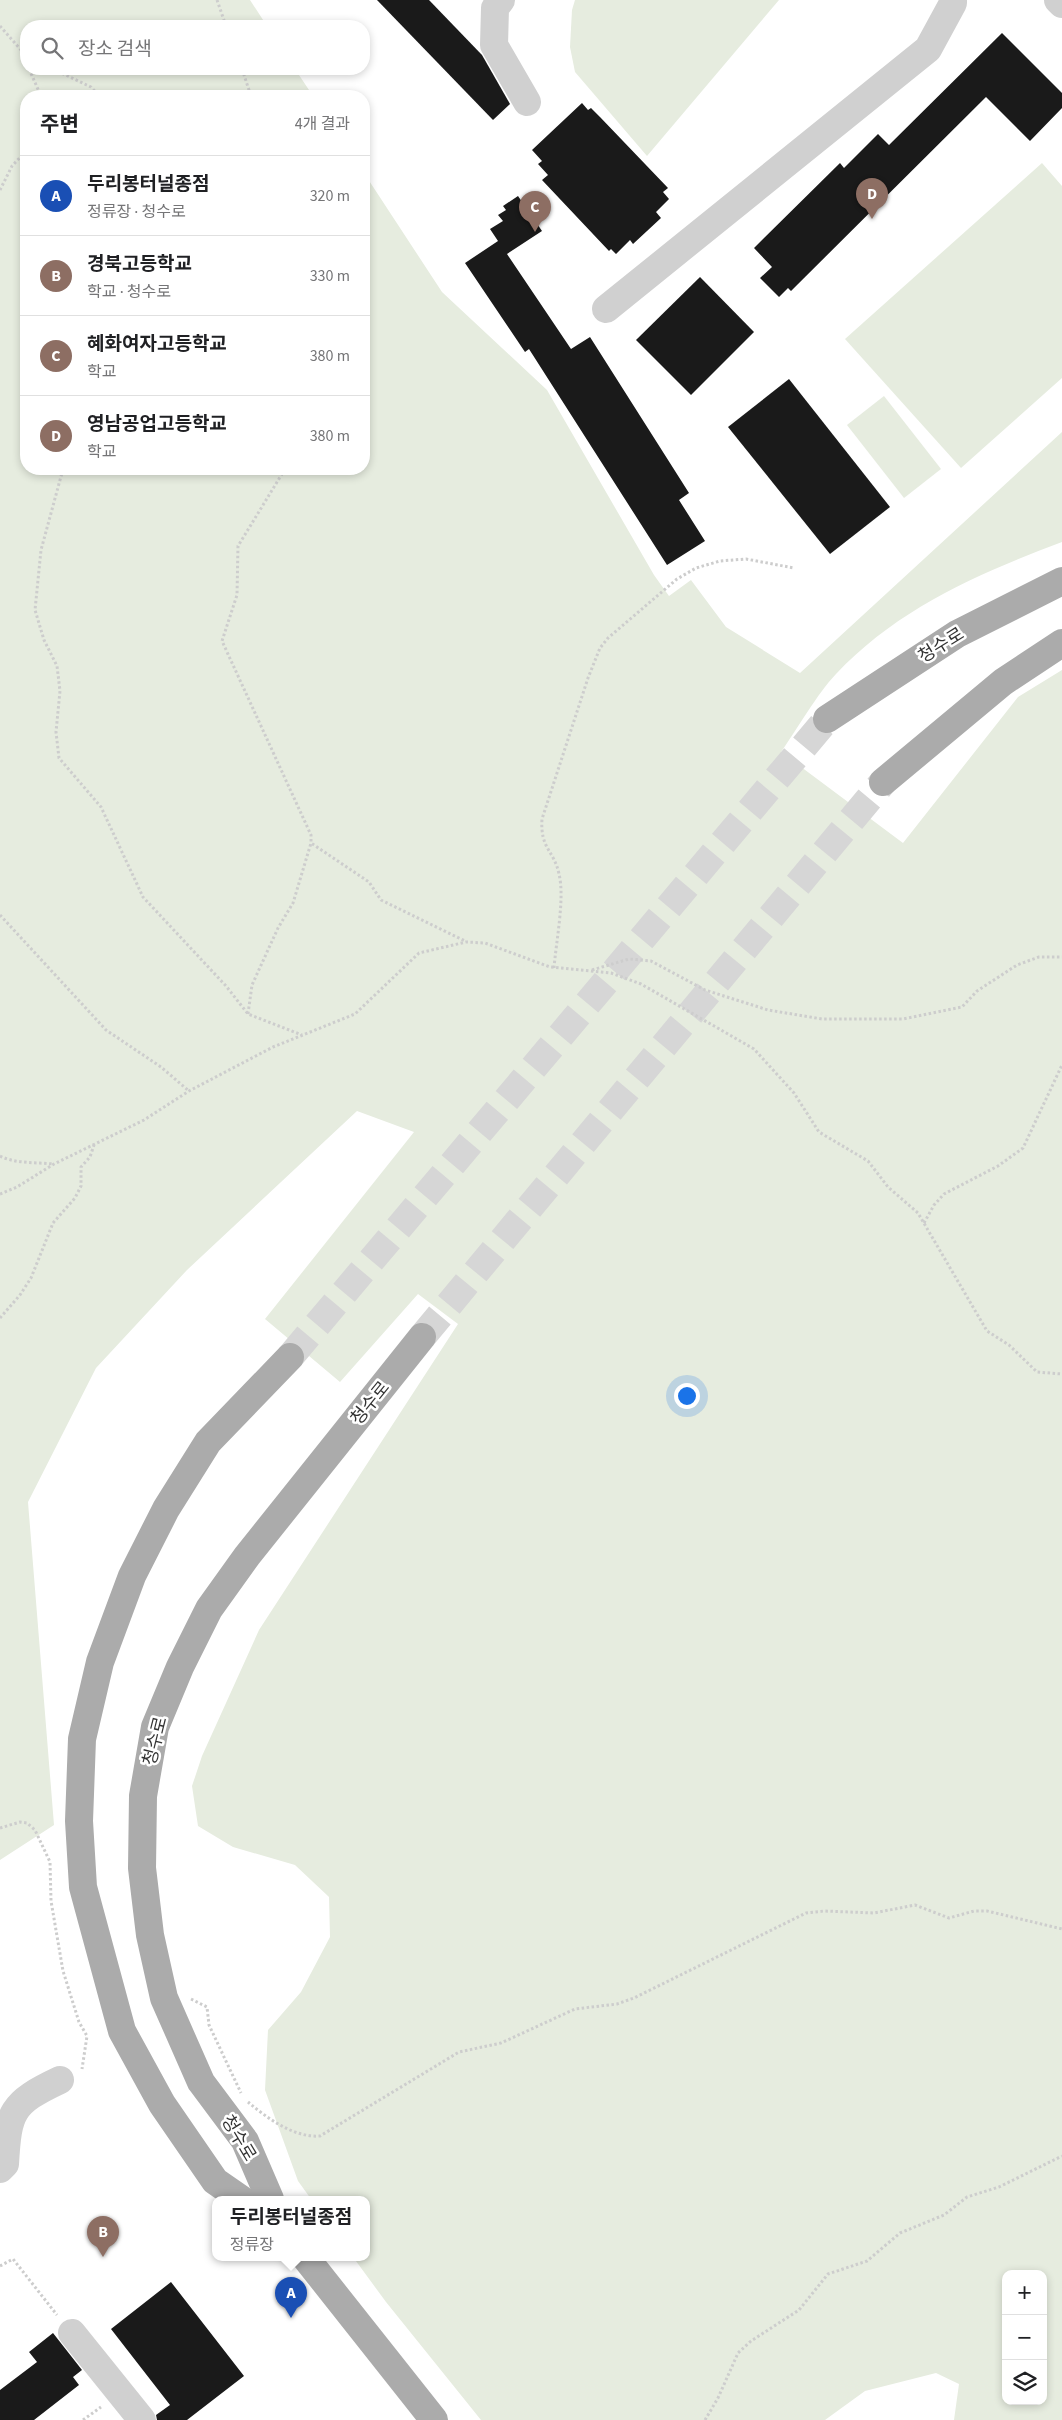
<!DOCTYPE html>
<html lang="ko">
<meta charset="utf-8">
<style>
body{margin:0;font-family:"Source Sans 3","Noto Sans KR",sans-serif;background:#f2f2f2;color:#202124}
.controls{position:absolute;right:15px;bottom:15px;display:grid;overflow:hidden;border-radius:10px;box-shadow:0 2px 8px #0003}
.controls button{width:45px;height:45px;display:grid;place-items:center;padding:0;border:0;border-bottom:1px solid #e0e0e0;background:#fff;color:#202124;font:25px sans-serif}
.you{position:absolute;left:686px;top:1395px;width:18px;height:18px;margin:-12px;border:4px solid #fff;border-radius:50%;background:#1a73e8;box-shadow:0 0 0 8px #1a73e833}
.badge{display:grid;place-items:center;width:32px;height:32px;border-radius:50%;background:#0f766e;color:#fff;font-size:16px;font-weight:700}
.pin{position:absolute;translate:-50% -41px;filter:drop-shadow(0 1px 2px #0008)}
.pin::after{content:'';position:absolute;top:26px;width:18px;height:15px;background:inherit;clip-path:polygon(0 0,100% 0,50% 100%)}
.popup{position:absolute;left:212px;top:2196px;width:158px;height:65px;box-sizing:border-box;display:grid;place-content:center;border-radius:10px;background:#fff;filter:drop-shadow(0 1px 4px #0005);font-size:16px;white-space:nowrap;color:#757577}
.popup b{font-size:19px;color:#202124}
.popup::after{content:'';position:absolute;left:50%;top:100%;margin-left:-10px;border:10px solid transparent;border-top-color:#fff}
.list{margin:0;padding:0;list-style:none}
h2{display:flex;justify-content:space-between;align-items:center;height:65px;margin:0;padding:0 20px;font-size:21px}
h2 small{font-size:16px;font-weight:400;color:#757577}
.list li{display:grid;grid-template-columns:32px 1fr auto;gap:15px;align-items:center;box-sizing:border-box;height:80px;padding:0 20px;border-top:1px solid #e0e0e0}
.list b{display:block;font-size:19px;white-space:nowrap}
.list p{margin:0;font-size:16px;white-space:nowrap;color:#757577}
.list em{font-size:16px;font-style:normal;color:#757577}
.icon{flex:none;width:28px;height:28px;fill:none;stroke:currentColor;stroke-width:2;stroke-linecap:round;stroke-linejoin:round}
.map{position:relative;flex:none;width:1062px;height:2420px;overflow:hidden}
.search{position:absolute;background:#fff;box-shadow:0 2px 8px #0003;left:20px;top:20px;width:350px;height:55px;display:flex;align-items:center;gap:12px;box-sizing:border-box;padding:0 18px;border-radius:20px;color:#757577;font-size:19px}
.panel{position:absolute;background:#fff;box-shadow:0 2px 8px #0003;left:20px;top:90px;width:350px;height:385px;border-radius:20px}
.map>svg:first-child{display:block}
</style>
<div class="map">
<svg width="1062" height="2420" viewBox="0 0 1062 2420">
<rect width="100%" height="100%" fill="#fff"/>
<g fill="#e6ecdf" fill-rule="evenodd">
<path d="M0,0H250L267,26H26V69H295L313,96H26V469H364V173L442,292L547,390L654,575L669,596L691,580L726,627L800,673L1062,432V542C980,573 898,608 836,674C817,694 798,728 781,752L903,843L1018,697L1062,670V2420H954L959,2384L936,2373L865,2391L825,2420H481L386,2302L353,2257H366V2199H311L298,2181L265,2090L268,2030L301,1992L330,1937L329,1897L295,1865L233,1847L198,1826L192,1786L202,1756L259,1630L458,1324L418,1294L340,1382L265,1319L414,1132L357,1111L187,1270L96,1368L28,1502L54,1825L0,1860ZM1006,2274H1043V2401H1006Z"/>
<path d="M575,0H779L647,156L575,72L570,47L572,10Z"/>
<path d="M1042,163L1062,186V378L961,468L845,339Z"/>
<path d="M884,396L941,469L904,498L847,425Z"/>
</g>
<g fill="#1a1a1a">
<path d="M377,0H429L482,55L510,104L493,120Z"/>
<path d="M1002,33L1062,93V108L1030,141L986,97L791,291L788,288L779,297L760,278L772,267L754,248L840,163L844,168L878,134L889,145Z"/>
<path d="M582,103L588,110L591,108L600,117L668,188L663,192L669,199L656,212L661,218L633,244L630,240L616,254L611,249L609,251L542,180L548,175L538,164L542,161L532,150Z"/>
<path d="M518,196L542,231L507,254L571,349L590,337L689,493L679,500L705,541L667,565L529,349L525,352L465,263L498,241L490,229L503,221L498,215L506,210L503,206Z"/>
<path d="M700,277L754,332L691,395L636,340Z"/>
<path d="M789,379L890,507L830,554L728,427Z"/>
<path d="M171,2282L244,2376L187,2420H157L156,2415L170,2405L111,2329Z"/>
<path d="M53,2333L82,2370L73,2377L79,2385L34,2420H0V2390L37,2362L29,2352Z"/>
</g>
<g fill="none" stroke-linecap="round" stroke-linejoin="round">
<g stroke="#d6d6d6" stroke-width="28" stroke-dasharray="28 14" stroke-linecap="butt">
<path d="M422,1337L883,782"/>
<path d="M290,1357L827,719"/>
</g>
<g stroke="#cdcdcd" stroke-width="3" stroke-dasharray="2.5 2.5" stroke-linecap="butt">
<path d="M217,0L226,26"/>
<path d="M0,26L21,50L26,63"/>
<path d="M29,69L41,96"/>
<path d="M53,69L91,87L99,96"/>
<path d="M242,69L251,96"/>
<path d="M0,190L12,166L26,151"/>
<path d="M63,469L41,550L35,610L44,640L57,666L60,691L56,732L59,758L101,807L143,897L226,986L248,1014L302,1035"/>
<path d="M285,469L238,546L237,595L222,641L311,835V843"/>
<path d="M0,915L106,1030L161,1067L189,1091"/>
<path d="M554,968C556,942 565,898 559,874C554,850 540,849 542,819L588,678L600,648L608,638L677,579L696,568L720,561L746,559L794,568"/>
<path d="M592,970L629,959L651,961L705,990L768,1010L822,1019H903L962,1007L977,991L1017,965L1039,957H1062"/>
<path d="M248,1014L252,985L278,928L293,903L311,843L369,882L381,900L465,941"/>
<path d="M0,1156C16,1164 35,1162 53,1164"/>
<path d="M0,1194L17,1187L54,1164L144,1120L189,1091L273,1047L355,1014L419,953L466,942L485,943L550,967L611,973L641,984L754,1049L794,1093L819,1132L868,1161L888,1187L918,1213L987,1331L1009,1345L1037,1372L1062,1374"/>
<path d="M924,1223L934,1205L944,1194L998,1166L1023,1148L1062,1065"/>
<path d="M0,1318L20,1295L31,1278L53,1223L75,1198L81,1186V1167L90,1157L94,1145"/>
<path d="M0,1828L20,1822L27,1823L35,1830L50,1862L51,1901L63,1971L79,2022L87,2036L82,2069"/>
<path d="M191,1999L207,2007L209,2025L241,2093"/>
<path d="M248,2102C267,2118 294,2138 320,2136L459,2052L501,2043L575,2009L617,2004L634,1998L806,1913L824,1911L874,1913L915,1905L949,1918L974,1911H987L1062,1929"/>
<path d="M0,2266L13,2259L57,2315"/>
<path d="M83,2420L101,2407"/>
<path d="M705,2420L718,2398L738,2353L751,2341L799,2310L828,2274L867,2261L900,2233L944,2215L967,2197L999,2187L1062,2156"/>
</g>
<g stroke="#d0d0d0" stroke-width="28">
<path d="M501,0L495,8L494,45L527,102"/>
<path d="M1058,0L1062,4"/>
<path d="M606,309L928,49L953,3V0"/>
<path d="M0,2169L5,2164C8,2112 11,2103 60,2080"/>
<path d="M72,2333L142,2420"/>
</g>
<g stroke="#ababab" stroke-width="28">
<path d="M827,719L957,634L1062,581"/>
<path d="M883,782L1003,682L1062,643"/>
<path d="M241,2199L215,2181L162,2104L122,2031L83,1887L79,1821L82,1739L100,1662L132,1576L166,1509L208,1442L290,1357"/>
<path d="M270,2199L245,2141L201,2082L164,1998L150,1935L142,1868L143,1796L155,1727L180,1667L209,1609L247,1556L422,1337"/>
<path d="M305,2257L434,2420"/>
</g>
</g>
<g text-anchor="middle" stroke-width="5" stroke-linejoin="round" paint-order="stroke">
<g font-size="18" fill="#333" stroke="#fff">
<text transform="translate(941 645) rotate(-32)" y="6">청수로</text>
<text transform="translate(370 1403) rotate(-51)" y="6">청수로</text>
<text transform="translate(155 1741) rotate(-76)" y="6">청수로</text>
<text transform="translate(239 2138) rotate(59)" y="6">청수로</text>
</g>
</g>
</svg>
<div class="controls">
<button>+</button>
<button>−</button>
<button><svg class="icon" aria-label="layers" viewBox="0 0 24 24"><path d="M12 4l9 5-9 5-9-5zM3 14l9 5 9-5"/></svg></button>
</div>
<div class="you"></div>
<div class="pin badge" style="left:291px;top:2318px;background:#1a4fb4">A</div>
<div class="popup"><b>두리봉터널종점</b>정류장</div>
<div class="pin badge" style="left:103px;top:2257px;background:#8d6e63">B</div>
<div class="pin badge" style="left:535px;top:232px;background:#8d6e63">C</div>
<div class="pin badge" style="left:872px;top:219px;background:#8d6e63">D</div>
<div class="search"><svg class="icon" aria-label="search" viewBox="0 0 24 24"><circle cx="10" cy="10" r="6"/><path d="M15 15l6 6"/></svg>장소 검색</div>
<section class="panel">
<h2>주변<small>4개 결과</small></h2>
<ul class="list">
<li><span class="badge" style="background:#1a4fb4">A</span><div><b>두리봉터널종점</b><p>정류장 · 청수로</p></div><em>320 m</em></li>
<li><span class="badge" style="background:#8d6e63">B</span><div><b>경북고등학교</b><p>학교 · 청수로</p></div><em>330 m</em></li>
<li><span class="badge" style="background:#8d6e63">C</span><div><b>혜화여자고등학교</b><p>학교</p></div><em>380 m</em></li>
<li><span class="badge" style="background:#8d6e63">D</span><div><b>영남공업고등학교</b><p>학교</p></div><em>380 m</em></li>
</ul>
</section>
</div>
